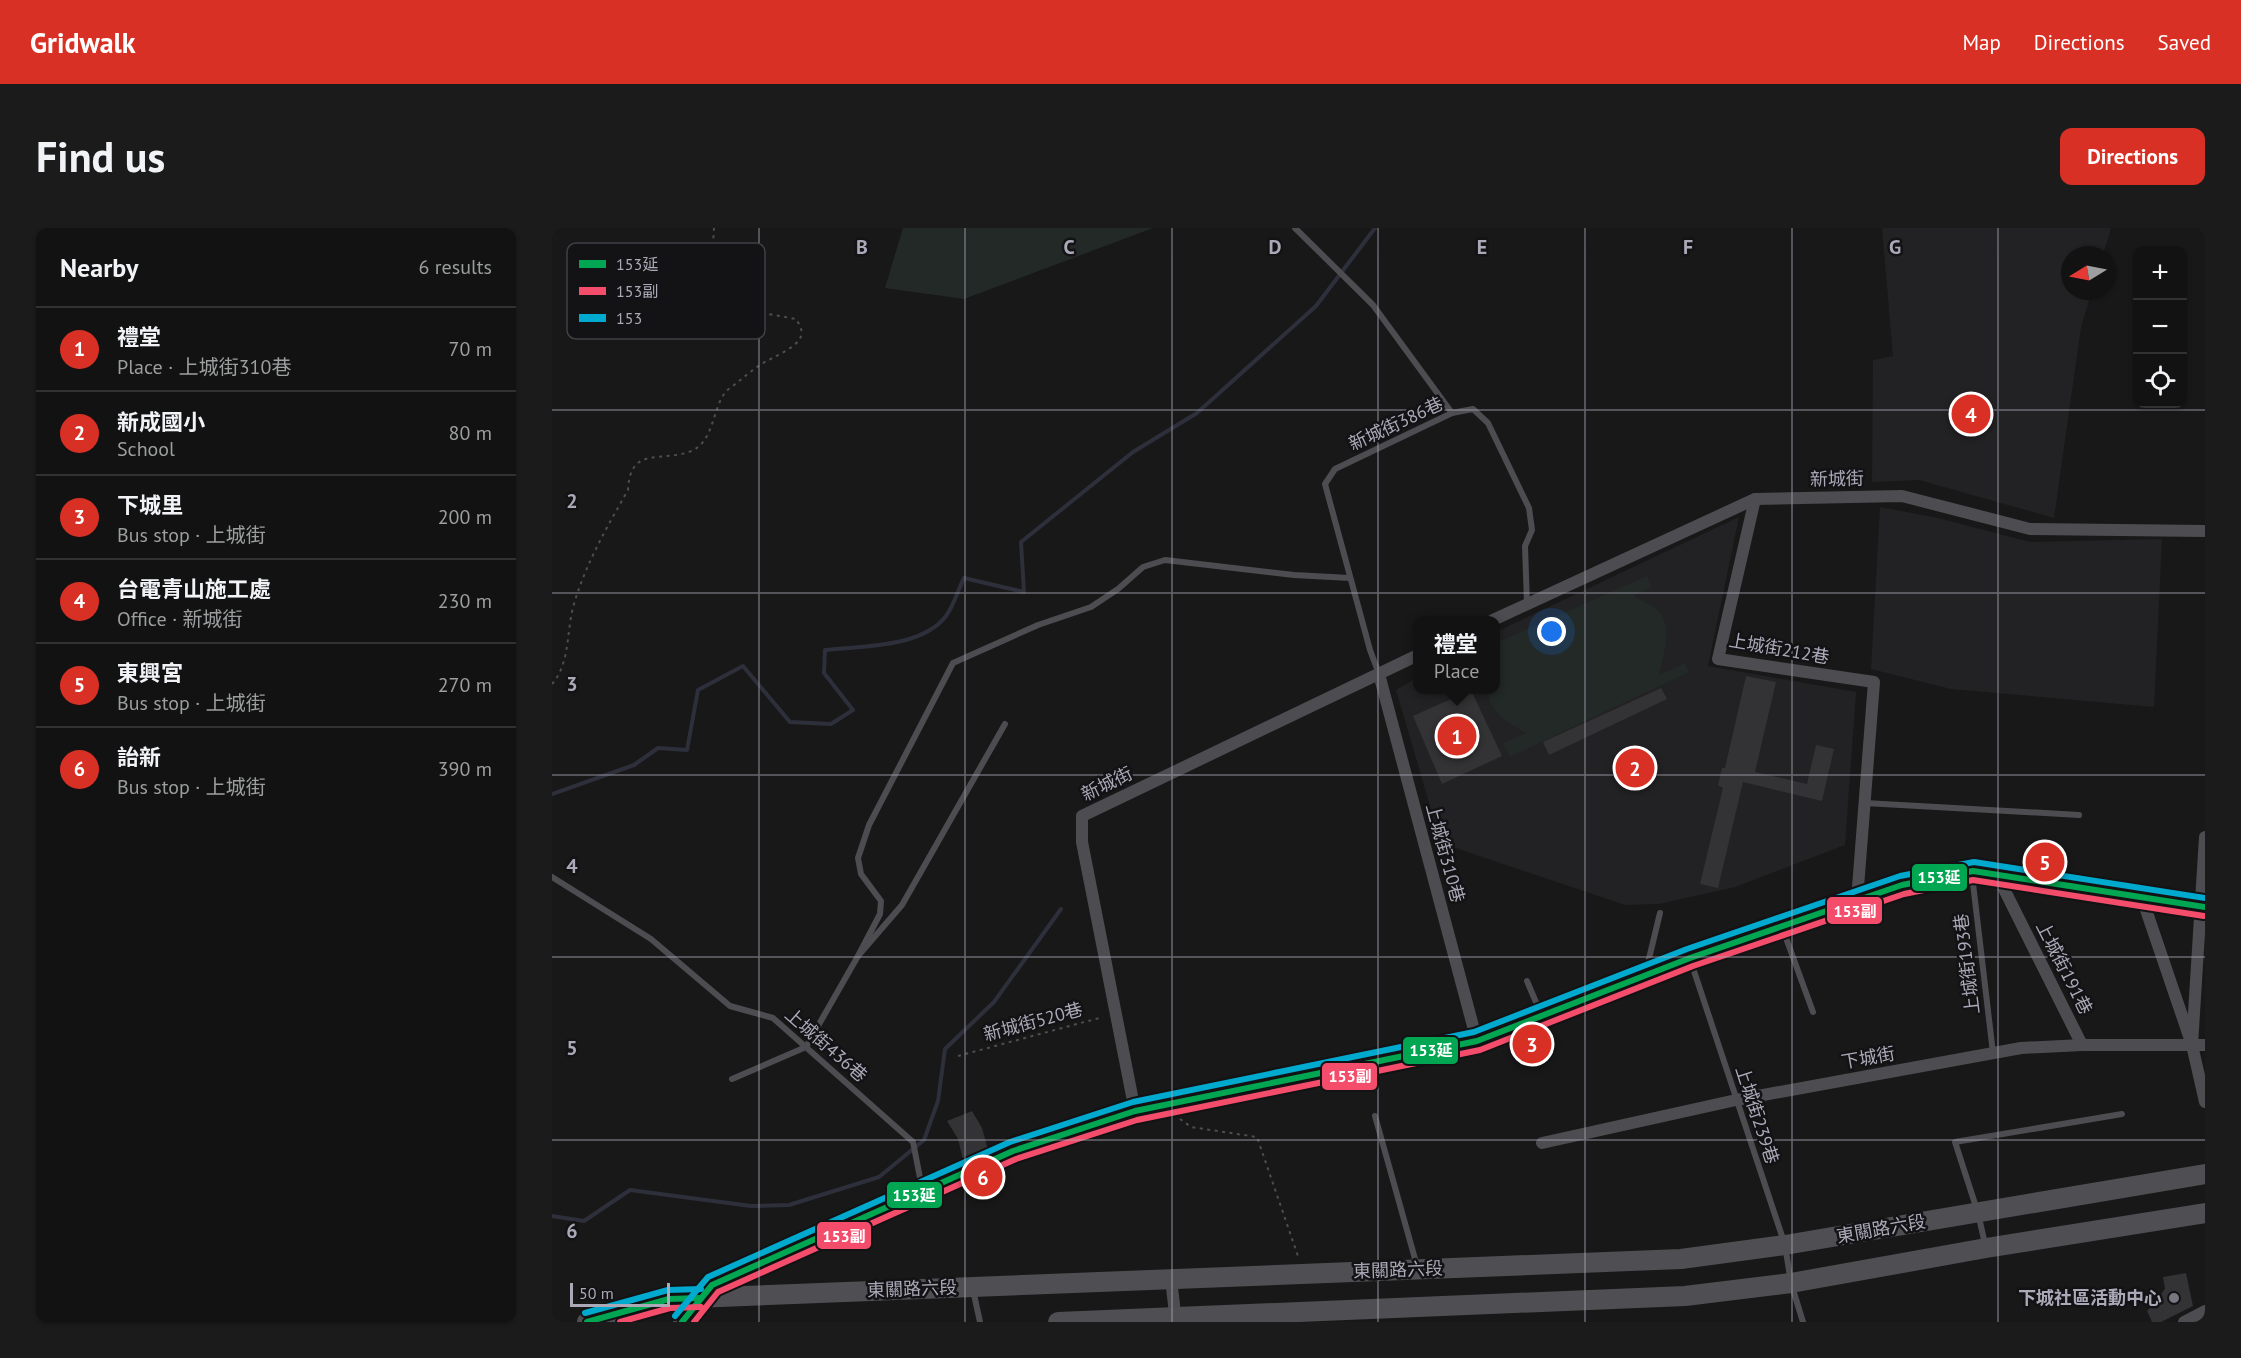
<!DOCTYPE html>
<meta charset="utf-8">
<style>
body{margin:0;font-family:"PT Sans","Noto Sans TC",sans-serif;background:#1b1b1b;color:#f1f3f6}
.controls{position:absolute;right:18px;top:18px;display:grid;overflow:hidden;border-radius:12px;box-shadow:0 2px 4px #0004}
.controls button{width:54px;height:54px;display:grid;place-items:center;padding:0;border:0;border-bottom:2px solid #313232;background:#121212;color:#f1f3f6;font:30px sans-serif}
.compass{position:absolute;left:1509px;top:18px;width:54px;height:54px;border-radius:50%;background:#121212;box-shadow:0 2px 4px #0004;rotate:260deg}
.scale{position:absolute;left:18px;bottom:15px;width:100px;box-sizing:border-box;padding-left:6px;border:3px solid #aba9b8;border-top:0;font-size:16px;line-height:21px;white-space:nowrap;color:#aba9b8;-webkit-text-stroke:4px #131214;paint-order:stroke}
.you{position:absolute;left:1000px;top:404px;width:21px;height:21px;margin:-15px;border:4px solid #fff;border-radius:50%;background:#1a73e8;box-shadow:0 0 0 9px #1a73e833}
.badge{display:grid;place-items:center;width:39px;height:39px;border-radius:50%;background:#d93025;color:#fff;font-size:20px;font-weight:700}
.pin{position:absolute;translate:-50% -50%;border:3px solid #fff;box-shadow:0 2px 6px #0006}
.popup{position:absolute;left:861px;top:388px;width:87px;height:78px;box-sizing:border-box;display:grid;place-content:center;border-radius:12px;background:#121212;filter:drop-shadow(0 2px 4px #0005);font-size:20px;white-space:nowrap;color:#9c9e9f}
.popup b{font-size:22px;color:#f1f3f6}
.popup::after{content:'';position:absolute;left:50%;top:100%;margin-left:-12px;border:12px solid transparent;border-top-color:#121212}
.list{margin:0;padding:0;list-style:none}
h2{display:flex;justify-content:space-between;align-items:center;height:78px;margin:0;padding:0 24px;font-size:26px}
h2 small{font-size:20px;font-weight:400;color:#9c9e9f}
.list li{display:grid;grid-template-columns:39px 1fr auto;gap:18px;align-items:center;box-sizing:border-box;height:84px;padding:0 24px;border-top:2px solid #313232}
.list b{display:block;font-size:22px;white-space:nowrap}
.list p{margin:0;font-size:20px;white-space:nowrap;color:#9c9e9f}
.list em{font-size:20px;font-style:normal;color:#9c9e9f}
.icon{flex:none;width:33px;height:33px;fill:none;stroke:currentColor;stroke-width:2;stroke-linecap:round;stroke-linejoin:round}
.map{position:relative;flex:none;width:1653px;height:1094px;overflow:hidden;border-radius:12px}
header{display:flex;align-items:center;gap:36px;box-sizing:border-box;height:84px;padding:0 30px;background:#d93025;color:#fff}
header strong{font-size:28px}
nav{display:flex;gap:33px;margin-inline-start:auto;font-size:21px}
.intro{display:flex;align-items:center;justify-content:space-between;box-sizing:border-box;height:144px;padding:0 36px}
h1{margin:0;font-size:42px}
.button{padding:15px 27px;border-radius:12px;background:#d93025;color:#fff;font-size:21px;font-weight:700}
main{display:flex;gap:36px;padding:0 36px}
aside{flex:1;background:#121212;border-radius:12px;box-shadow:0 2px 4px #0004}
.map>svg:first-child{display:block}
</style>
<header>
<strong>Gridwalk</strong>
<nav><a>Map</a><a>Directions</a><a>Saved</a></nav>
</header>
<div class="intro"><h1>Find us</h1><a class="button">Directions</a></div>
<main>
<aside>
<h2>Nearby<small>6 results</small></h2>
<ul class="list">
<li><span class="badge">1</span><div><b>禮堂</b><p>Place · 上城街310巷</p></div><em>70 m</em></li>
<li><span class="badge">2</span><div><b>新成國小</b><p>School</p></div><em>80 m</em></li>
<li><span class="badge">3</span><div><b>下城里</b><p>Bus stop · 上城街</p></div><em>200 m</em></li>
<li><span class="badge">4</span><div><b>台電青山施工處</b><p>Office · 新城街</p></div><em>230 m</em></li>
<li><span class="badge">5</span><div><b>東興宮</b><p>Bus stop · 上城街</p></div><em>270 m</em></li>
<li><span class="badge">6</span><div><b>詒新</b><p>Bus stop · 上城街</p></div><em>390 m</em></li>
</ul>
</aside>
<div class="map">
<svg width="1653" height="1094" viewBox="0 0 1653 1094">
<rect width="100%" height="100%" fill="#181818"/>
<g fill="#222224">
<path d="M1330,0H1559L1551,27H1518V63H1540L1529,99L1502,290L1367,252L1320,254L1321,132L1341,128Z"/>
<path d="M1328,279L1386,290L1478,314L1610,311L1602,479L1399,461L1319,441Z"/>
<path d="M1187,289L1156,438L1304,464L1293,617L1183,659L1107,676L1073,677L889,615L844,462L866,449V462H944V404Z"/>
</g>
<g fill="#222926">
<path d="M351,0H601L412,71L333,60Z"/>
<path d="M1095,348L1099,359L1081,368C1090,373 1103,378 1109,386C1120,402 1111,430 1107,447L1133,435L1137,444L958,529L951,515L974,505C956,494 936,485 936,462H944V415Z"/>
</g>
<g fill="none" stroke-linecap="round" stroke-linejoin="round">
<g stroke="#2d2f3b" stroke-width="4">
<path d="M0,566L82,537L106,520L135,522L146,462L191,438L238,494L279,496L301,482L272,445L273,422C309,418 370,420 394,388C402,377 406,362 412,350L472,364L469,314L581,224L645,185L764,78L823,0"/>
<path d="M0,988L32,993L78,962L199,978L237,977L327,949L372,912L386,873L393,821L442,774L509,681"/>
</g>
</g>
<g fill="#333234">
<path d="M1194,448L1224,454L1203,544L1255,556L1264,517L1282,521L1270,573L1191,554L1166,660L1148,656L1171,560L1166,557L1170,540H1173Z"/>
<path d="M1109,460L1115,471L997,527L991,514Z"/>
<path d="M919,462L950,528L890,556L861,488Z"/>
<path d="M420,883L430,900L436,922L411,932L406,911L395,893Z"/>
<path d="M1634,1045L1641,1078L1609,1094H1600L1595,1083L1613,1061L1611,1049Z"/>
</g>
<g fill="none" stroke-linecap="round" stroke-linejoin="round">
<g stroke="#4e4e52" stroke-width="2" stroke-dasharray="3 4.5" stroke-linecap="butt">
<path d="M0,456C19,434 14,402 22,376C34,335 55,299 76,262C78,218 108,234 137,224C161,216 160,184 172,166C174,162 179,160 182,157C191,150 199,143 208,137C218,130 246,120 249,108C251,101 247,96 244,91L211,85L171,46L160,32L162,0"/>
<path d="M406,828L551,789"/>
<path d="M628,891L639,899L705,909L747,1031"/>
</g>
<g stroke="#4d4c51" stroke-width="6">
<path d="M743,0L821,77L900,185"/>
<path d="M827,446L818,422L773,256L783,241L900,185L921,181L936,195L977,280L980,302L973,318L975,376"/>
<path d="M1313,575L1527,587"/>
<path d="M1420,647L1441,825"/>
<path d="M0,649L99,711L178,778L221,790L361,914L370,960"/>
<path d="M1230,699L1261,784"/>
<path d="M306,728L328,686L329,673L309,646L306,630L317,597L401,435L486,397L539,379L566,361L591,339L613,332L742,347L798,350"/>
<path d="M1138,731L1233,1017L1239,1055L1251,1094"/>
<path d="M1094,743L1108,685"/>
<path d="M975,753L989,786"/>
<path d="M180,851L254,819L306,728L350,677L453,496"/>
<path d="M823,888L865,1038"/>
<path d="M1433,1016L1426,985L1403,914L1570,886"/>
<path d="M421,1062L428,1094"/>
</g>
<g stroke="#4d4c51" stroke-width="12">
<path d="M1203,271L1166,431L1322,454L1305,672"/>
<path d="M941,392L1203,271L1350,268L1478,301L1653,303"/>
<path d="M827,446L925,813"/>
<path d="M1653,609L1640,817L1653,874"/>
<path d="M1445,647L1530,817"/>
<path d="M1590,670L1638,811"/>
<path d="M583,883L530,614V588L866,427"/>
<path d="M990,915L1184,872L1469,820L1530,817H1653"/>
<path d="M619,1051L624,1094"/>
<path d="M1632,1094L1653,1083"/>
</g>
<path stroke="#4b4b4f" stroke-width="18" d="M130,1094L160,1057L461,923L583,883L925,813L1138,730L1350,657L1421,643L1653,679"/>
<g stroke="#4f4e53" stroke-width="20">
<path d="M35,1094L117,1071L1129,1031L1233,1017L1653,946"/>
<path d="M506,1094L1133,1068L1239,1055L1434,1020L1653,985"/>
</g>
<g stroke="#131214" stroke-width="10">
<g id="bus-1">
<path d="M35,1094L117,1071L149,1070"/>
<path d="M130,1094L160,1057L461,923L583,883L925,813L1138,730L1350,657L1421,643L1653,679"/>
</g>
</g>
<g stroke="#131214" stroke-width="10">
<g id="bus-2">
<path d="M68,1094L118,1080L149,1079"/>
<path d="M142,1094L166,1064L464,931L585,892L928,822L1141,738L1352,666L1421,652L1652,688"/>
</g>
</g>
<g stroke="#131214" stroke-width="10">
<g id="bus-3">
<path d="M33,1085L116,1062L149,1061"/>
<path d="M123,1088L156,1049L458,914L581,874L922,804L1135,721L1348,648L1422,634L1653,670"/>
</g>
</g>
<use href="#bus-1" stroke="#00a651" stroke-width="6"/>
<use href="#bus-2" stroke="#f44d6c" stroke-width="6"/>
<use href="#bus-3" stroke="#00a9ce" stroke-width="6"/>
</g>
<path fill="none" stroke="#aba9b8" stroke-width="1.5" stroke-opacity="0.55" d="M207,0V1094M413,0V1094M620,0V1094M826,0V1094M1033,0V1094M1240,0V1094M1446,0V1094M0,182H1653M0,365H1653M0,547H1653M0,729H1653M0,912H1653"/>
<circle fill="#787680" stroke="#131214" stroke-width="2" cx="1622" cy="1070" r="6"/>
<g text-anchor="middle" stroke-width="5" stroke-linejoin="round" paint-order="stroke">
<g font-size="18" fill="#aba9b8" stroke="#131214">
<text transform="translate(844 196) rotate(-25)" y="6">新城街386巷</text>
<text transform="translate(1285 251) rotate(-1)" y="6">新城街</text>
<text transform="translate(1227 421) rotate(10)" y="6">上城街212巷</text>
<text transform="translate(555 556) rotate(-26)" y="6">新城街</text>
<text transform="translate(893 625) rotate(75)" y="6">上城街310巷</text>
<text transform="translate(1415 736) rotate(-97)" y="6">上城街193巷</text>
<text transform="translate(1512 740) rotate(63)" y="6">上城街191巷</text>
<text transform="translate(481 794) rotate(-15)" y="6">新城街520巷</text>
<text transform="translate(274 817) rotate(41)" y="6">上城街436巷</text>
<text transform="translate(1316 830) rotate(-10)" y="6">下城街</text>
<text transform="translate(1205 887) rotate(72)" y="6">上城街239巷</text>
<text transform="translate(1329 1001) rotate(-10)" y="6">東關路六段</text>
<text transform="translate(846 1042) rotate(-2)" y="6">東關路六段</text>
<text transform="translate(360 1061) rotate(-2)" y="6">東關路六段</text>
</g>
<g font-size="18" font-weight="bold" fill="#aba9b8" stroke="#131214" text-anchor="end">
<text x="1610" y="1076">下城社區活動中心</text>
</g>
</g>
<rect x="15" y="15" width="198" height="96" rx="9" fill="#131214" stroke="#413f45" stroke-width="1.5"/>
<rect x="27" y="32" width="27" height="8" fill="#00a651"/>
<rect x="27" y="59" width="27" height="8" fill="#f44d6c"/>
<rect x="27" y="86" width="27" height="8" fill="#00a9ce"/>
<g font-size="16" fill="#aba9b8">
<text x="64" y="42">153延</text>
<text x="64" y="69">153副</text>
<text x="64" y="96">153</text>
</g>
<g font-size="20" text-anchor="middle" font-weight="bold" fill="#aba9b8" stroke="#131214" stroke-width="5" stroke-linejoin="round" paint-order="stroke">
<text x="310" y="26">B</text>
<text x="517" y="26">C</text>
<text x="723" y="26">D</text>
<text x="930" y="26">E</text>
<text x="1136" y="26">F</text>
<text x="1343" y="26">G</text>
<text x="20" y="280">2</text>
<text x="20" y="463">3</text>
<text x="20" y="645">4</text>
<text x="20" y="827">5</text>
<text x="20" y="1010">6</text>
</g>
<g stroke="#131214" stroke-width="2">
<rect x="1359" y="635" width="57" height="29" rx="6" fill="#00a651"/>
<rect x="1274" y="668" width="57" height="29" rx="6" fill="#f44d6c"/>
<rect x="850" y="808" width="57" height="29" rx="6" fill="#00a651"/>
<rect x="769" y="834" width="57" height="29" rx="6" fill="#f44d6c"/>
<rect x="334" y="953" width="57" height="28" rx="6" fill="#00a651"/>
<rect x="264" y="993" width="56" height="29" rx="6" fill="#f44d6c"/>
</g>
<g font-size="16" text-anchor="middle" font-weight="bold" fill="#fff">
<text x="1387" y="655">153延</text>
<text x="1303" y="689">153副</text>
<text x="879" y="828">153延</text>
<text x="798" y="854">153副</text>
<text x="362" y="973">153延</text>
<text x="292" y="1014">153副</text>
</g>
</svg>
<div class="controls">
<button>+</button>
<button>−</button>
<button><svg class="icon" aria-label="locate" viewBox="0 0 24 24"><circle cx="12" cy="12" r="6"/><path d="M12 2v4M12 18v4M2 12h4M18 12h4"/></svg></button>
</div>
<svg class="compass" viewBox="-18 -18 36 36"><path d="M0-13l5 13h-10z" fill="#e53935"/><path d="M0 13l5-13h-10z" fill="#9c9e9f"/></svg>
<div class="scale">50 m</div>
<div class="you"></div>
<div class="pin badge" style="left:905px;top:508px">1</div>
<div class="popup"><b>禮堂</b>Place</div>
<div class="pin badge" style="left:1083px;top:540px">2</div>
<div class="pin badge" style="left:980px;top:816px">3</div>
<div class="pin badge" style="left:1419px;top:186px">4</div>
<div class="pin badge" style="left:1493px;top:634px">5</div>
<div class="pin badge" style="left:431px;top:949px">6</div>
</div>
</main>
